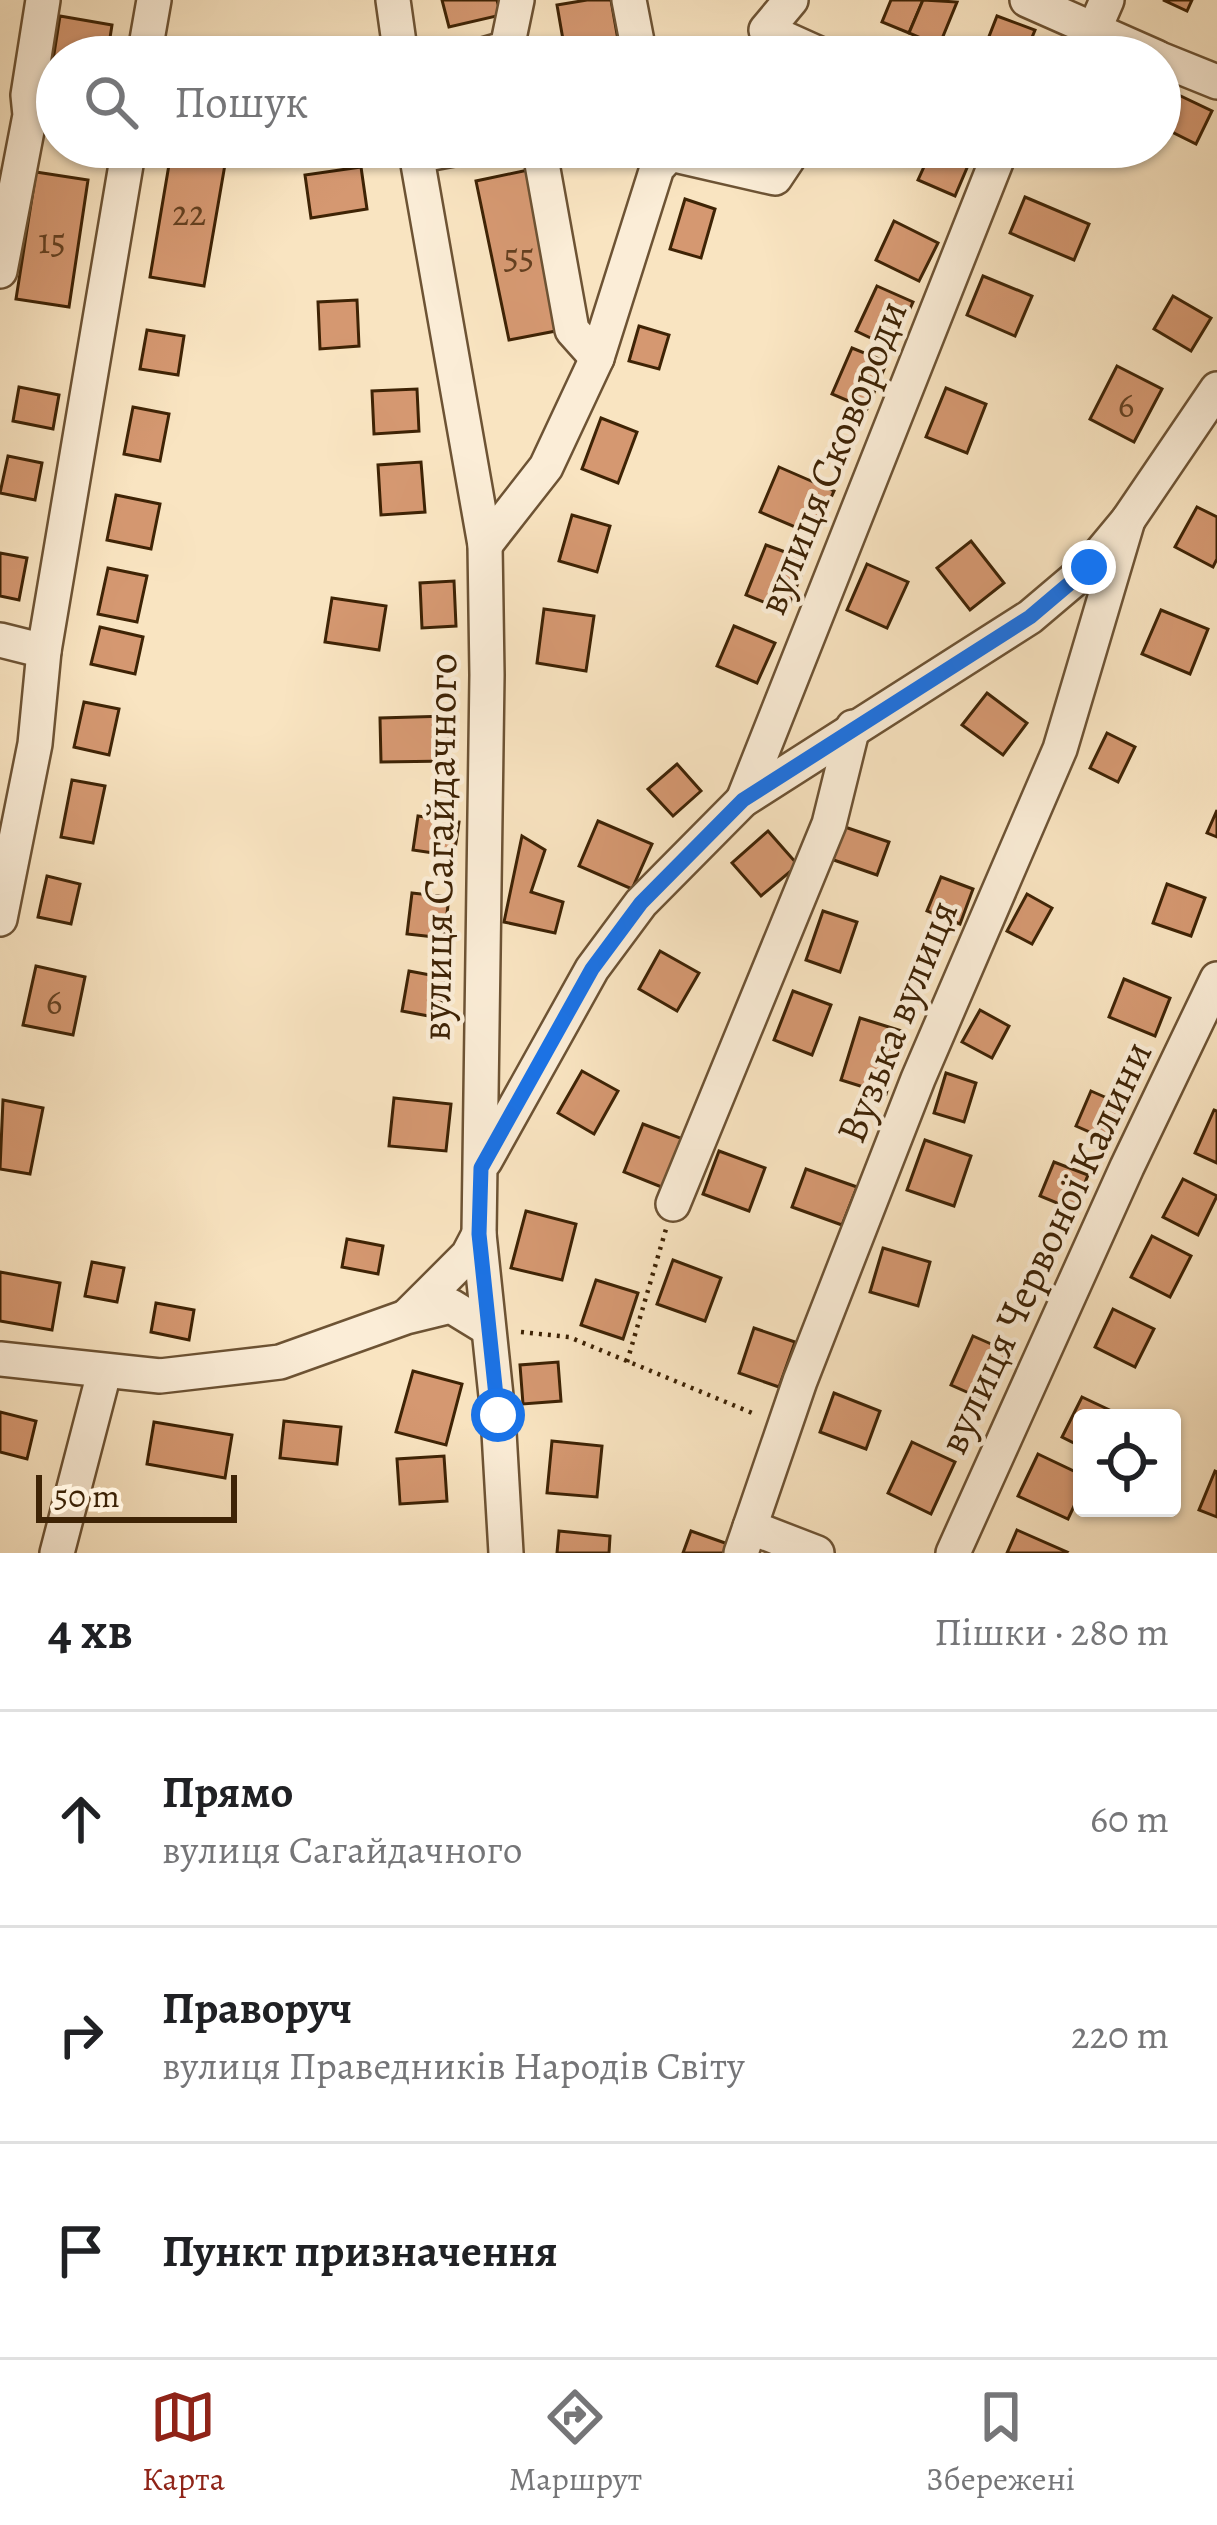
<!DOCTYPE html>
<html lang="uk">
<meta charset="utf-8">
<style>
body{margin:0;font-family:Alegreya,serif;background:#f2f2f2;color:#202124}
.controls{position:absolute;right:36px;bottom:36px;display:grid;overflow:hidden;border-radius:12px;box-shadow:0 3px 9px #0004}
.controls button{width:108px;height:108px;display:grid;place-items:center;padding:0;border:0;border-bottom:3px solid #e0e0e0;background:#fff;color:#202124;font:60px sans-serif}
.scale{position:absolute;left:36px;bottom:30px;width:201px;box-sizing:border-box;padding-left:12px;border:6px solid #3e2305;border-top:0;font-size:33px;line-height:42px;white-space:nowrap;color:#3e2305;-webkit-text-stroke:9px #fbedd7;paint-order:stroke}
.stop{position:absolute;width:36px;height:36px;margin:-27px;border:9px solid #1a73e8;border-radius:50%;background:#fff}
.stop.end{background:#1a73e8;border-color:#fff;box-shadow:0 3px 12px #0008}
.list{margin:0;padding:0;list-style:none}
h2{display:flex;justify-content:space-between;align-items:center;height:156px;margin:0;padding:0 48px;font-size:51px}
h2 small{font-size:39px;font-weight:400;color:#757577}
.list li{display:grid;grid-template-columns:78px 1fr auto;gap:36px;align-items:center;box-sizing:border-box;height:216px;padding:0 48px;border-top:3px solid #e0e0e0}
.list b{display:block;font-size:45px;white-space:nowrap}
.list p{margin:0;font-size:39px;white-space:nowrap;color:#757577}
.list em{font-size:39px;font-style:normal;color:#757577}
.icon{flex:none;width:66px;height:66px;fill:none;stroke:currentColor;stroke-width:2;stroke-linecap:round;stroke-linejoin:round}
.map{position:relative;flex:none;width:1217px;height:1553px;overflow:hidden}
.search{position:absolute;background:#fff;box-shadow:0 3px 9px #0004;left:36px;right:36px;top:36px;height:132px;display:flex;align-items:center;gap:30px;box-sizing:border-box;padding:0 42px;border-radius:66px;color:#757577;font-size:45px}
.sheet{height:804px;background:#fff}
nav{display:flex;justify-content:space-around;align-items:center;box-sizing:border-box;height:168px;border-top:3px solid #e0e0e0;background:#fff;font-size:33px;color:#757577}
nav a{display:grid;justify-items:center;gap:6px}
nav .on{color:#8f2418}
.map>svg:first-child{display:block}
</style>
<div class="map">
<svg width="1217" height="1553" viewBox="0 0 1217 1553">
<rect width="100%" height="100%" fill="#f9e4c1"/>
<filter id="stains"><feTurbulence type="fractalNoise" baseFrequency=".00167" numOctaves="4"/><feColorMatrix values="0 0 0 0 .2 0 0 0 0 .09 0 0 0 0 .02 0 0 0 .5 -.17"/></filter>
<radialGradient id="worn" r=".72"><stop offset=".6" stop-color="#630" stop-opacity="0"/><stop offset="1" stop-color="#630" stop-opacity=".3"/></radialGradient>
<g fill="#d59871" stroke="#3e2305" stroke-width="3">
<path d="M442,0H497L501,15L449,27Z"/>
<path d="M587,0H611L621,57H566L557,5Z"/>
<path d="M891,0H923L909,33L882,22Z"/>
<path d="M923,0L957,2L939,46L909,33Z"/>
<path d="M1163,0H1192L1187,11Z"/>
<path d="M60,16L112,25L107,57H57V100L47,98Z"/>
<path d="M997,16L1035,30L1024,57H981Z"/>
<path d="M1166,89L1212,111L1196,144L1160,126V102Z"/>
<path d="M172,147H228L204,286L150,277Z"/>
<path d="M582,147H637L638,150L584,160Z"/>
<path d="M714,147H767L759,168L713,151Z"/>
<path d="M933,147H950L972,156L955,196L918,180Z"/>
<path d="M361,167L367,209L311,218L305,175Z"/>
<path d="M528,170L561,330L509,340L476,181Z"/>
<path d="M36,172L88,180L69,307L16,299Z"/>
<path d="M1025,197L1089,224L1074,260L1010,233Z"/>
<path d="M685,199L715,209L701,258L670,249Z"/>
<path d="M894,221L938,243L919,281L876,260Z"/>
<path d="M983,276L1032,296L1015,336L967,315Z"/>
<path d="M877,286L913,302L892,348L856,331Z"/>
<path d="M1173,296L1211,318L1191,351L1154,329Z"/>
<path d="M357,300L359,346L320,349L318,302Z"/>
<path d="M639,326L669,335L659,369L629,361Z"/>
<path d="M147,330L184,336L178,375L140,369Z"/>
<path d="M852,348L887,362L867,409L832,394Z"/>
<path d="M1117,366L1162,389L1134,442L1090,419Z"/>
<path d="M19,387L59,395L53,429L13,421Z"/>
<path d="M946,388L986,404L967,453L926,437Z"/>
<path d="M417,389L419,431L374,434L372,391Z"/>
<path d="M133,407L169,414L160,461L124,454Z"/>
<path d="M601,418L637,432L618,483L582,469Z"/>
<path d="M8,456L42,463L35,500L0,493Z"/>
<path d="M421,462L425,512L381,515L378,465Z"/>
<path d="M779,467L834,491L814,535L760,512Z"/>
<path d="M116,495L160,504L151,549L107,540Z"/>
<path d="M1197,507L1217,517V559L1213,567L1175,547Z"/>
<path d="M572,515L610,526L597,572L559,561Z"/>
<path d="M971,541L1004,583L970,610L937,568Z"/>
<path d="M766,545L807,560L787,611L746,595Z"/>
<path d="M0,553L27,558L19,600L0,596Z"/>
<path d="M867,564L908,582L887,628L847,610Z"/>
<path d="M108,568L147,576L137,622L98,614Z"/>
<path d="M454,581L456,626L422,628L420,583Z"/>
<path d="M332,598L386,606L379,650L325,642Z"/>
<path d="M544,609L594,616L586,671L537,663Z"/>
<path d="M1161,610L1208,629L1190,674L1142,654Z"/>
<path d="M734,626L775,643L757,683L717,666Z"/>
<path d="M100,627L143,637L135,674L91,664Z"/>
<path d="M987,693L1027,723L1003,755L962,725Z"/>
<path d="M84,702L119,709L109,755L74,747Z"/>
<path d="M448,716L449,761L381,762L380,718Z"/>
<path d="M1107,733L1135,747L1118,782L1090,768Z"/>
<path d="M677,764L701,791L673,816L648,789Z"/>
<path d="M72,780L105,786L93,843L61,837Z"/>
<path d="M1217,810V837L1207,833Z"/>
<path d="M418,816L459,822L454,856L413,850Z"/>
<path d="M598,821L652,844L632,889L579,866Z"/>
<path d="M839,825L889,842L877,875L828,858Z"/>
<path d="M768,831L798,865L761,896L732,863Z"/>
<path d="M522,836L545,850L531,892L563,902L555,933L504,922Z"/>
<path d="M47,876L80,884L71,924L38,917Z"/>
<path d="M941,877L973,889L960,924L927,911Z"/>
<path d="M1167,884L1205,898L1191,936L1153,923Z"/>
<path d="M412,893L449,897L444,938L407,934Z"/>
<path d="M1027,894L1052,908L1032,944L1007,931Z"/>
<path d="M823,911L857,922L840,972L806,960Z"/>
<path d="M660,951L699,973L677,1011L639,989Z"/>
<path d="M36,966L85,977L73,1035L23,1025Z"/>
<path d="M409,971L446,978L439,1018L402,1011Z"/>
<path d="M1124,979L1170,998L1155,1036L1109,1017Z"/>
<path d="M793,991L831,1005L812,1055L774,1040Z"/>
<path d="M980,1010L1009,1026L992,1058L962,1042Z"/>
<path d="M860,1018L905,1032L886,1094L841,1080Z"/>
<path d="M582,1071L618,1091L594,1134L558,1113Z"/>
<path d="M946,1073L976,1083L964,1122L934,1113Z"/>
<path d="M1091,1091L1123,1105L1108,1140L1076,1126Z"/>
<path d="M394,1098L451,1104L446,1151L389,1146Z"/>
<path d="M3,1100L43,1108L30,1174L0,1169Z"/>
<path d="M1214,1110L1217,1111V1163L1195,1153Z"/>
<path d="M643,1124L683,1139L664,1188L624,1172Z"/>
<path d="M925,1140L971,1156L954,1206L907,1190Z"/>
<path d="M719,1151L765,1168L749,1211L703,1194Z"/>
<path d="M1054,1162L1088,1175L1074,1210L1040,1196Z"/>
<path d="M806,1169L857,1187L842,1225L792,1207Z"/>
<path d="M1183,1179L1217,1196L1198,1235L1163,1217Z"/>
<path d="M526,1211L576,1224L562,1280L511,1268Z"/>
<path d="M1152,1236L1191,1256L1170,1297L1131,1277Z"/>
<path d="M347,1239L383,1246L378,1274L342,1267Z"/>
<path d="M883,1248L930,1262L918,1306L870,1292Z"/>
<path d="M673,1260L721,1278L705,1321L657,1304Z"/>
<path d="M92,1262L124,1268L117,1302L85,1296Z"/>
<path d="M0,1272L60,1283L52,1330L0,1321Z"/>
<path d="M596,1280L638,1293L623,1339L581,1325Z"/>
<path d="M156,1303L194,1310L189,1340L151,1332Z"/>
<path d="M1113,1309L1154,1329L1135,1367L1095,1347Z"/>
<path d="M754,1328L795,1342L779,1387L739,1373Z"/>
<path d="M973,1336L1007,1351L985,1400L951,1385Z"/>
<path d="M558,1362L561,1401L523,1404L520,1365Z"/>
<path d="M413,1371L462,1384L446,1445L396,1432Z"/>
<path d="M834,1393L880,1411L866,1449L820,1432Z"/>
<path d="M1082,1397L1120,1415L1082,1418V1447L1062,1437Z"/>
<path d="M0,1412L36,1421L27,1459L0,1452Z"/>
<path d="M284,1421L341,1427L337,1464L280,1458Z"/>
<path d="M154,1422L232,1435L225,1478L147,1464Z"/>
<path d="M552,1441L602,1446L597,1497L547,1493Z"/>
<path d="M912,1442L955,1462L931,1514L888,1493Z"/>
<path d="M1038,1454L1082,1475V1489L1068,1519L1018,1496Z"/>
<path d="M444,1456L447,1501L400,1504L397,1459Z"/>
<path d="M1215,1471L1217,1472V1517L1199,1510Z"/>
<path d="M1017,1530L1067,1552L1066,1553H1007Z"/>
<path d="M559,1531L610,1536L609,1553H557Z"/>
<path d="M691,1531L728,1544L725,1553H683Z"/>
</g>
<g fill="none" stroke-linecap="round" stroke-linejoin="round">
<g stroke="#6d5334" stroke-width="38">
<g id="minor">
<path d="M393,0L401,57"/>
<path d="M629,0L640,57"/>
<path d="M791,0L766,30L826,57"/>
<path d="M1027,0L1156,57"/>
<path d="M1094,30L1107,0"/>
<path d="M144,57L154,0"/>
<path d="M476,57L507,48L517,0"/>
<path d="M1160,59L1217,82"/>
<path d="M415,147L485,545L487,675L479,1234L498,1415L506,1553"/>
<path d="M539,147L572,330L597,358"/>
<path d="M416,156L464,147"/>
<path d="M0,271L30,115L28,95L43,0"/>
<path d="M485,545L546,467L597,358L657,168L670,154L775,178L791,154"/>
<path d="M0,640L44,651"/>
<path d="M743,800L1002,147"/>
<path d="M0,919L35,744L44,651L129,147"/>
<path d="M485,1161L592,969L641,903L743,800L1030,617L1089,567L1128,520L1217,389"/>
<path d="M673,1204L829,824L853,727"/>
<path d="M407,1316L468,1255L479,1234"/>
<path d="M0,1359L160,1376L280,1362L406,1317L451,1306L487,1328"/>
<path d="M750,1527L817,1553"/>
<path d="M57,1553L104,1373"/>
<path d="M741,1553L800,1381L918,1079L1060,749L1128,520"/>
<path d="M953,1553L1127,1167L1217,979"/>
</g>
</g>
<g stroke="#3e2305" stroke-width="4.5" stroke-dasharray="3 6" stroke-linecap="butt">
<path d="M521,1332L569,1337L757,1415"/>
<path d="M627,1362L666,1229"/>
</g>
<use href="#minor" stroke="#fbedd7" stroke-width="33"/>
</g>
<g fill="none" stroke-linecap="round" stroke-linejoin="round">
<path stroke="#1a73e8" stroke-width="15" d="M498,1415L479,1234L481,1168L592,969L641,903L743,800L1030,617L1089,567"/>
</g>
<g text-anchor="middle" stroke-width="9" stroke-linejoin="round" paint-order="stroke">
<g font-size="36" fill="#644020">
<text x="189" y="225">22</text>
<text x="52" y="253">15</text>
<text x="519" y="268">55</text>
<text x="1126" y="417">6</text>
<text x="54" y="1014">6</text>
</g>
<g font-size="42" fill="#3e2305" stroke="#fbedd7">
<text transform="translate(831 457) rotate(-68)" y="15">вулиця Сковороди</text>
<text transform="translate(438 847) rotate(-89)" y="15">вулиця Сагайдачного</text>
<text transform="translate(896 1021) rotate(-68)" y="15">Вузька вулиця</text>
<text transform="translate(1044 1247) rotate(-65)" y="15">вулиця Червоної Калини</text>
</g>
</g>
<rect width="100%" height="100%" filter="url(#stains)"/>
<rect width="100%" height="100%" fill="url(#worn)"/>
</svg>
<div class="controls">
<button><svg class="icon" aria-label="locate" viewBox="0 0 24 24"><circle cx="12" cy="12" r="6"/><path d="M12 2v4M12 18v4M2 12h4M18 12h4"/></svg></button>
</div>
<div class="scale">50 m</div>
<div class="stop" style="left:498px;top:1415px"></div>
<div class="stop end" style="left:1089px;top:567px"></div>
<div class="search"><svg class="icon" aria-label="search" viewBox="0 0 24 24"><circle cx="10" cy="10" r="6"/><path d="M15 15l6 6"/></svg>Пошук</div>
</div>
<section class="sheet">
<h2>4 хв<small>Пішки · 280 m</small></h2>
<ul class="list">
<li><svg class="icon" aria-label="ahead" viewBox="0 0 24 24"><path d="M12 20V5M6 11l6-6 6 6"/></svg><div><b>Прямо</b><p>вулиця Сагайдачного</p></div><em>60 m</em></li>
<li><svg class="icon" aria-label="right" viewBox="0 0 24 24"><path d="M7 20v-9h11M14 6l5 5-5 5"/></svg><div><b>Праворуч</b><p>вулиця Праведників Народів Світу</p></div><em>220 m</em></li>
<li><svg class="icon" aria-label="arrive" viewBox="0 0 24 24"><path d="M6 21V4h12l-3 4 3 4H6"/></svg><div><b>Пункт призначення</b></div></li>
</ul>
</section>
<nav>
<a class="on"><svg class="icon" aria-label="map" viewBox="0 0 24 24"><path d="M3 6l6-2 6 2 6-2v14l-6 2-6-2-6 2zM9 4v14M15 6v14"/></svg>Карта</a>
<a><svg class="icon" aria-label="directions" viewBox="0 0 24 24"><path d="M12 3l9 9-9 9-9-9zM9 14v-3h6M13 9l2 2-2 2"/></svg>Маршрут</a>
<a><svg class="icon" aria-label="saved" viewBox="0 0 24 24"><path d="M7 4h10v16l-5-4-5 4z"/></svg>Збережені</a>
</nav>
